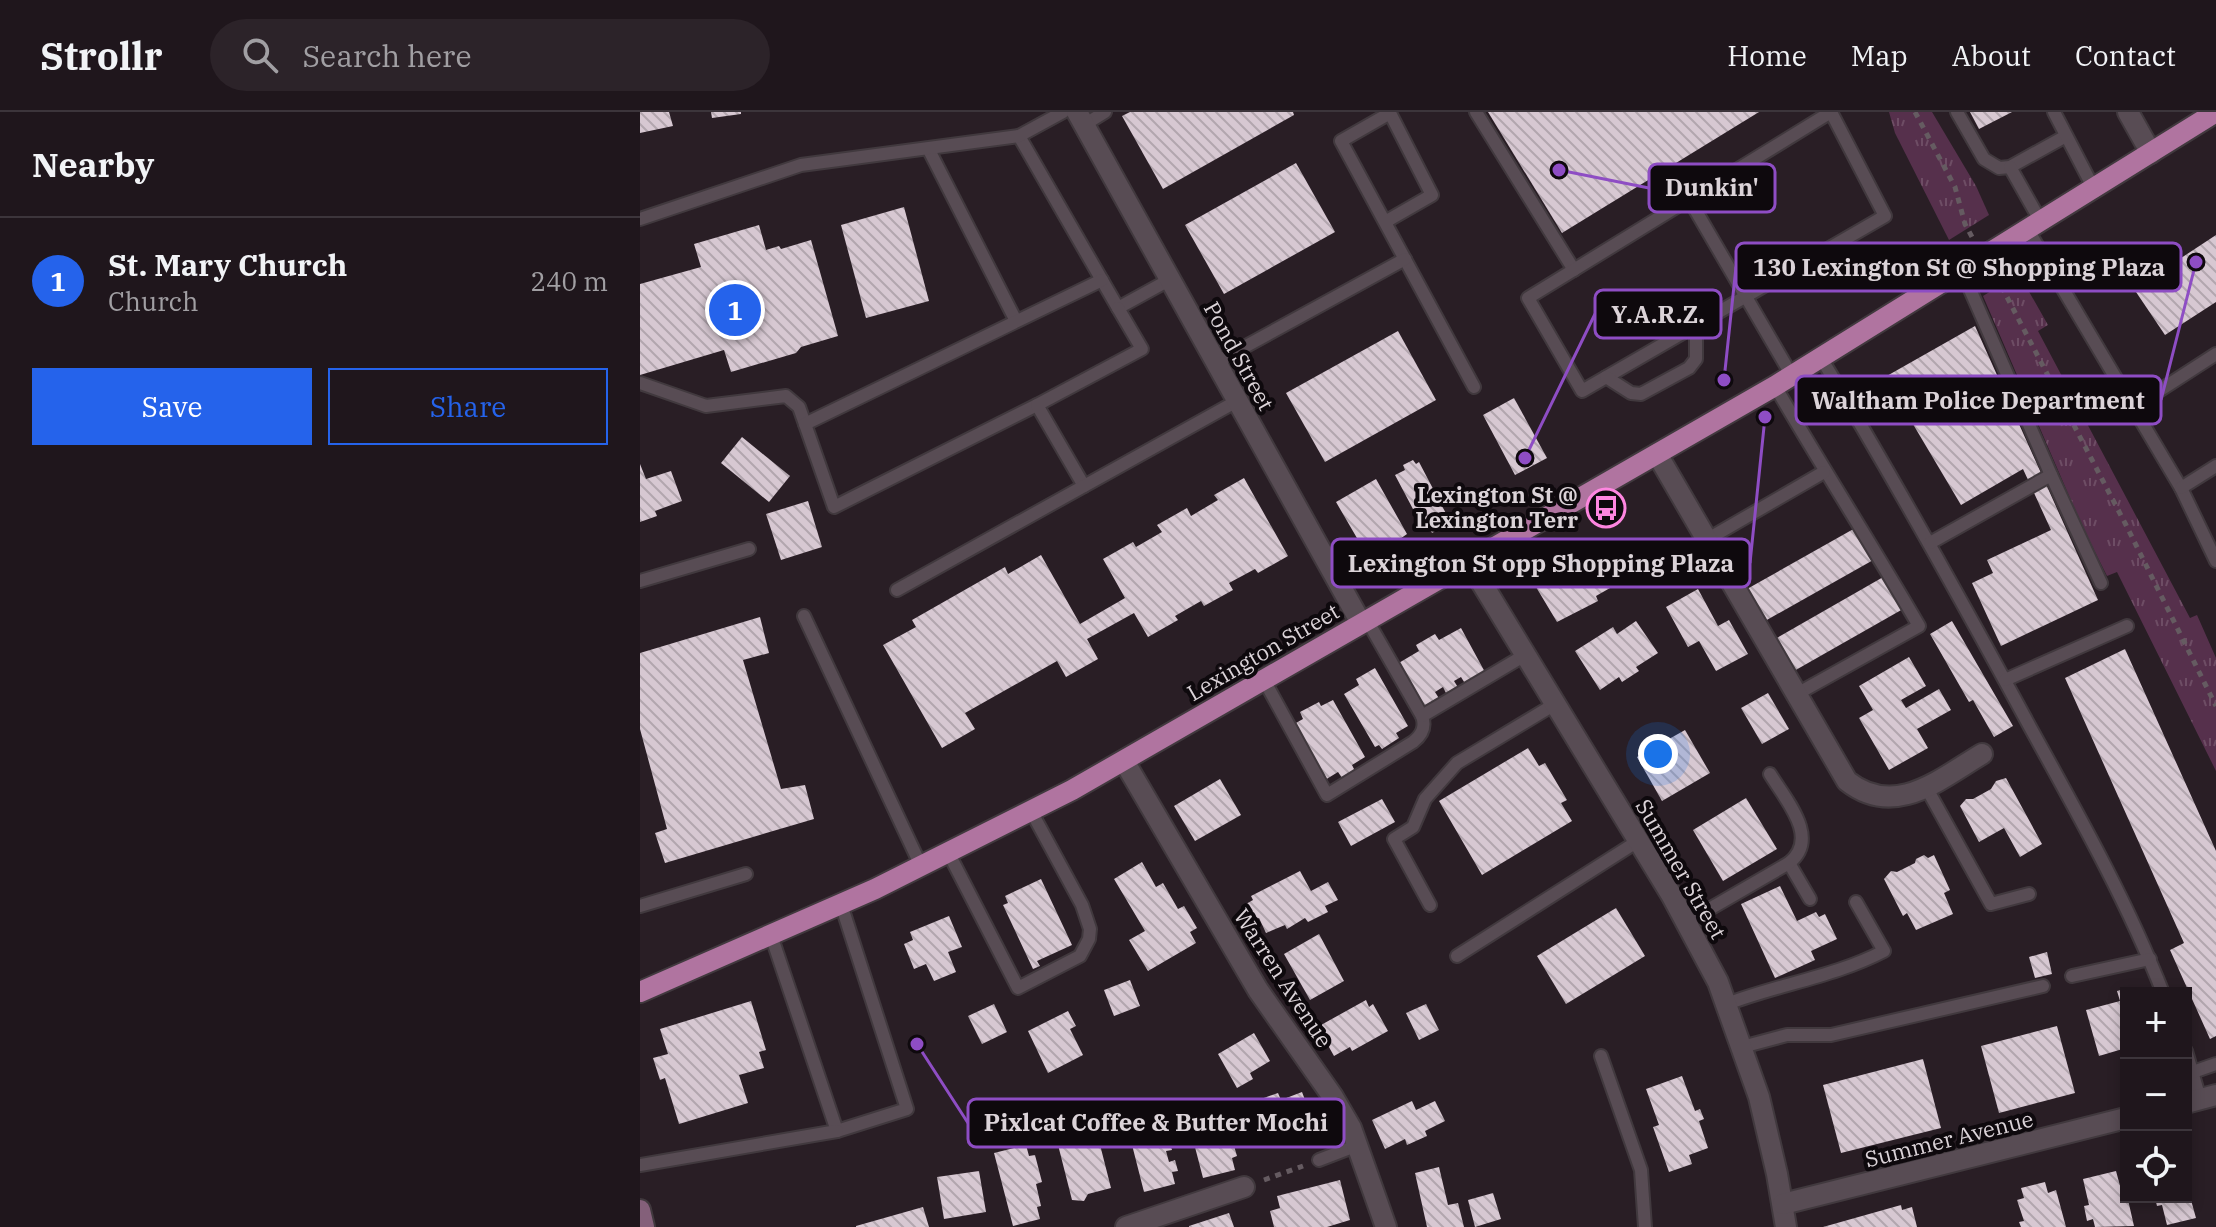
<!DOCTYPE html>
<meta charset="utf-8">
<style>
body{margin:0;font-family:"IBM Plex Serif",serif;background:#2c2329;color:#f1f3f6}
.controls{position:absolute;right:24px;bottom:24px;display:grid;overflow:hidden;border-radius:0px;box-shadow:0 4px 12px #0003}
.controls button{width:72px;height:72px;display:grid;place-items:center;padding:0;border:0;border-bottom:2px solid #3c353b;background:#1f161c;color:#f1f3f6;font:40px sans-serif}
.you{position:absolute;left:1018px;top:642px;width:28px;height:28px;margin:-20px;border:6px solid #fff;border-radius:50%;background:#1a73e8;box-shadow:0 0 0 12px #1a73e833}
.badge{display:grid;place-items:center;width:52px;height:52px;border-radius:50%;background:#2563eb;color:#fff;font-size:26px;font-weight:700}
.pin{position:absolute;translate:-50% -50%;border:4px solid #fff;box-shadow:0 2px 8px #0006}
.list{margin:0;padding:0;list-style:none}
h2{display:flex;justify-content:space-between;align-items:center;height:104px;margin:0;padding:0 32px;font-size:34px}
h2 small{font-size:26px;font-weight:400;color:#a19fa3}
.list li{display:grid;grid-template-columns:52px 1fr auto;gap:24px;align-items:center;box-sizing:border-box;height:128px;padding:0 32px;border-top:2px solid #3c353b}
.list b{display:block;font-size:30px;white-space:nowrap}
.list p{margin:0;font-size:26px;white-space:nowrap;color:#a19fa3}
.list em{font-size:26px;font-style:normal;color:#a19fa3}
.actions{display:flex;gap:16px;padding:24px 32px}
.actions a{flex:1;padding:18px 0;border:2px solid #2563eb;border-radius:0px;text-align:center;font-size:28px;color:#2563eb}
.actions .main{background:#2563eb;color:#fff}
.icon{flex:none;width:44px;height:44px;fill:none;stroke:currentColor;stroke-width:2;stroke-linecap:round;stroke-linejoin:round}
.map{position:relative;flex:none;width:1576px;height:1115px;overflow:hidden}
header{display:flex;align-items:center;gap:48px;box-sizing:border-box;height:112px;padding:0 40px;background:#1f161c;border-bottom:2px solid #3c353b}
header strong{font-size:38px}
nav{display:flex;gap:44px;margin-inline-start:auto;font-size:28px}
.search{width:560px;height:72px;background:#2c2329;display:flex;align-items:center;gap:20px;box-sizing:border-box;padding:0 28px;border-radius:44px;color:#a19fa3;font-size:30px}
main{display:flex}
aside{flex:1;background:#1f161c}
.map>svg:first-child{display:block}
</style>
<header>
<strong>Strollr</strong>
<div class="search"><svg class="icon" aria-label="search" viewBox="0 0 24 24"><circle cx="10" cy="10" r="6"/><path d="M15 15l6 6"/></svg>Search here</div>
<nav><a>Home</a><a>Map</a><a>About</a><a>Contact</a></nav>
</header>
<main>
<aside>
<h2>Nearby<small></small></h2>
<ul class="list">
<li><span class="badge">1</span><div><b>St. Mary Church</b><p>Church</p></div><em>240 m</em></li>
</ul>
<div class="actions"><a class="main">Save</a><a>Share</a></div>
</aside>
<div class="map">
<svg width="1576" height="1115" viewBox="0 0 1576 1115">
<defs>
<pattern id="park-tufts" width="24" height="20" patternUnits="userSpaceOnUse" patternTransform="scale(2)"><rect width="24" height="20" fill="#56304c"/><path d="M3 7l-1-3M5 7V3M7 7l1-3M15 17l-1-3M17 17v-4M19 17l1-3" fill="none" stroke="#6e4d65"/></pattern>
<pattern id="building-back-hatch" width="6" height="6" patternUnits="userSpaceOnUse" patternTransform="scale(2)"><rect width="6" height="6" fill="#d7c8d2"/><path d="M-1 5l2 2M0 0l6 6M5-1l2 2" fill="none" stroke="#b2a6ae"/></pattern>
</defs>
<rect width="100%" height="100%" fill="#291e25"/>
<g fill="url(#park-tufts)">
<path d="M1249,0H1292L1336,74L1349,103L1309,128L1255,21Z"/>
<path d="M1379,162L1408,213L1398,219L1550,506L1557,503L1576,546V659L1477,460L1467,464L1442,414L1343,184Z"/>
</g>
<g fill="url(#building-back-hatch)">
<path d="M0,0H29L33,14L0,21Z"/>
<path d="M71,0H101V2L72,6Z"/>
<path d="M490,0H653L654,3L523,77L482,4Z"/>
<path d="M848,0H1119L922,121Z"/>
<path d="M1330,0H1372L1339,17Z"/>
<path d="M656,51L695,120L584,182L545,113Z"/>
<path d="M264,95L289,189L226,206L201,113Z"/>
<path d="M119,113L126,138L139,134L141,137L171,128L198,224L161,235L156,241L91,260L84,238L0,263V172L61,155L54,132Z"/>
<path d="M1576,123V190L1525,223L1494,177Z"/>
<path d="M1335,214L1458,488L1361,534L1332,471L1353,461L1347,448L1411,418L1383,357L1321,393L1245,265Z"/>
<path d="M758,219L796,288L685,350L646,281Z"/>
<path d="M874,286L907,346L875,363L843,303Z"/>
<path d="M102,325L150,364L129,390L81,351Z"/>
<path d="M773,348L776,352L779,350L811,411L792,421L788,413L783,416L755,363L765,358L763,353Z"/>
<path d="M0,352L6,367L31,359L42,389L15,399L17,404L0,410Z"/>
<path d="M604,366L648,444L618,461L615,457L589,471L593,478L564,494L561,489L535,504L538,508L508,525L494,501L447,527L458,547L426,565L417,549L325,601L335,617L302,636L243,533L276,515L272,508L365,455L368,462L401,443L440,512L485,486L463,447L493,430L496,435L522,420L517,413L547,396L551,404L578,388L574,383Z"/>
<path d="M736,367L767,422L757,429L762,437L743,447L738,439L728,445L696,390Z"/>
<path d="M168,389L182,435L141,448L126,402Z"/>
<path d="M1217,415L1235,447L1125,509L1107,477Z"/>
<path d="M959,441L977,472L956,484L958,489L917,510L896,475L920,461L918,457L934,448L938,453Z"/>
<path d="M1245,464L1263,497L1154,559L1135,527Z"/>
<path d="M1058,477L1078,514L1089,508L1108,542L1076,559L1059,529L1048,535L1026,495Z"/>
<path d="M120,505L129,541L103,548L141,677L165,673L174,707L25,751L15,721L27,717L0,617V541Z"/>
<path d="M996,509L1018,541L996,555L999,559L982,570L979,565L960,578L935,539L973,515L977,522Z"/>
<path d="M1312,509L1373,614L1354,625L1333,588L1329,590L1290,522Z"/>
<path d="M821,516L846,562L826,573L821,565L814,569L819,577L807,583L803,575L795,580L800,588L782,598L757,552L779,539L776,533L795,522L799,528Z"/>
<path d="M1485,537L1576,739V924L1570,927L1530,838L1544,831L1425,566Z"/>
<path d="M1269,545L1286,574L1261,588L1266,596L1299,577L1311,598L1277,617L1288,636L1249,658L1219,606L1233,598L1219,574Z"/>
<path d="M735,556L768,614L756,621L759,626L742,637L739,633L735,635L704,582L719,573L716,567Z"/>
<path d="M1128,581L1149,617L1122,632L1101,596Z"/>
<path d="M693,588L725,645L712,653L715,659L702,666L698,660L685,668L654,612L663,607L660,600L679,590L681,594Z"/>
<path d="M1045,618L1070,661L1022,689L997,645Z"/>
<path d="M888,636L899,654L905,651L927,688L921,691L932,709L842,763L799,689Z"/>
<path d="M1366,666L1402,732L1380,745L1364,716L1339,730L1320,694L1326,687H1333L1351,677L1356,669Z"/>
<path d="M580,667L601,703L555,729L534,694Z"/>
<path d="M1106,686L1137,737L1083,769L1053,718Z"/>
<path d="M742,687L755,710L711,734L698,710Z"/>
<path d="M1284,743L1288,746L1294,743L1310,778L1304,781L1313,802L1276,818L1267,801L1263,804L1244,767L1251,759L1257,760L1275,751L1276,747Z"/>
<path d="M502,750L516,775L523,771L538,797L544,794L557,816L550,820L556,831L508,859L489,828L505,819L474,767Z"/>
<path d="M660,759L671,779L688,770L698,788L685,794L688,800L668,810L665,806L647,817L645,813L626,821L619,806L613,809L606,792L613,788L611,784Z"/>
<path d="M401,767L432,833L397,849L400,854L393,857L363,793L368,791L365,784Z"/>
<path d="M1140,774L1157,809L1176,800L1179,805L1185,802L1197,827L1171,839L1175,848L1135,866L1101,792Z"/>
<path d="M976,796L1005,844L926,892L897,844Z"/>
<path d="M309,804L322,835L308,840L316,860L294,869L286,852L274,857L264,832L273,828L270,820Z"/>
<path d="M679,822L704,869L670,888L644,842Z"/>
<path d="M1407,840L1412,862L1395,866L1389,845Z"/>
<path d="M490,868L500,894L474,904L464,878Z"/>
<path d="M1491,875L1493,881H1486V936L1459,944L1446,898L1480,889L1477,879Z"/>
<path d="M726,888L729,895L733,892L748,919L712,939L710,935L694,944L685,928L680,931L672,918Z"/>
<path d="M111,889L126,938L119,940L124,956L99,963L108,991L39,1012L25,966L20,968L13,946L28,942L20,917Z"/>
<path d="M354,892L367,920L342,932L328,904Z"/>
<path d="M786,892L799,918L779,928L766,901Z"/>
<path d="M428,899L436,914L430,917L443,943L408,961L388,919Z"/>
<path d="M1417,914L1435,981L1359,1001L1341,934Z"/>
<path d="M614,921L630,949L610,961L613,967L597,976L578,942Z"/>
<path d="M1283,947L1301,1016L1201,1041L1183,973Z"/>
<path d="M1042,964L1055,999L1060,997L1064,1007L1059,1009L1068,1036L1049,1043L1052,1052L1029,1060L1013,1015L1019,1013L1006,977Z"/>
<path d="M662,980L672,1006L630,1023L620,998L624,997L621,987L638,981L641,988Z"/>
<path d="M772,989L776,998L795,989L805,1009L785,1019L787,1024L767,1033L765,1027L745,1037L732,1008Z"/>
<path d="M580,1004L584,1017L590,1015L593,1025L587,1027L589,1035L594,1034L597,1044L592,1046L595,1058L563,1066L549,1012Z"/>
<path d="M455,1013L471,1076L448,1082L444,1089L432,1088L416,1025Z"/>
<path d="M520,1017L524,1032L530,1030L532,1038L526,1039L529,1050L535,1048L538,1059L532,1060L535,1072L504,1080L490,1025Z"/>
<path d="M386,1033L389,1044L395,1043L402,1070L396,1072L401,1094L397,1095L400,1107L373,1114L354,1041Z"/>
<path d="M799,1055L808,1093L818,1091L824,1115H787L775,1061Z"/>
<path d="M339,1059L346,1100L304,1107L297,1065Z"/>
<path d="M1476,1059L1482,1081L1486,1079L1494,1114L1455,1115L1453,1107L1447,1109L1444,1094L1449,1093L1443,1067Z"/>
<path d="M700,1068L710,1108L687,1115H634L630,1099L640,1096L637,1084Z"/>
<path d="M1405,1070L1408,1081L1416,1078L1426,1115H1381L1379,1110L1384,1109L1377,1088L1384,1086L1381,1076Z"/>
<path d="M1546,1070L1556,1106L1527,1113L1522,1093L1517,1094L1516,1090L1511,1091L1509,1085H1546Z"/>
<path d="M853,1081L861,1107L835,1115L828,1088Z"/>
<path d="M1261,1093L1262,1098L1272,1095L1277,1115H1183Z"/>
<path d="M283,1095L289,1115H216V1114Z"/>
<path d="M589,1101L594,1115H549V1114Z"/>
</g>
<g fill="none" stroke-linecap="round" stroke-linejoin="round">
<g stroke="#41393e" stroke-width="16">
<g id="lane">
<path d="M836,0L934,158"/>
<path d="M1191,0L1245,104L942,279L888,186Z"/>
<path d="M1317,0L1344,47L1359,56L1370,55L1426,24"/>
<path d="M1414,0L1454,77"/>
<path d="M444,13L465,0"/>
<path d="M379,24L478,196L529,168"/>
<path d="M289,38L376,209"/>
<path d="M1370,55L1401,110"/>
<path d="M1049,87L1152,264"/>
<path d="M0,107L161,53L379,24L423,0"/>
<path d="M745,110L792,83L750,1L701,29L834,275"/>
<path d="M1388,118L1541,376L1576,449"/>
<path d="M1322,159L1411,363"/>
<path d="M1181,246C1254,367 1323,491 1390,615C1438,702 1487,789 1523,881"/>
<path d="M575,251L765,147"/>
<path d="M966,265L991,281L1001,282L1049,256L1056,247V213"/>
<path d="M0,271L66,294L146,284L159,295L165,312"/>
<path d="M1135,274C1182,355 1232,433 1279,514L1155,583"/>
<path d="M397,293L194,395L165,312L462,168"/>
<path d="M1494,295L1576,242"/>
<path d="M444,374L397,293L502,237L478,196"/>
<path d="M1541,376L1576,354"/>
<path d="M1068,427L1184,360"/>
<path d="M1290,431L1411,363L1461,471"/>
<path d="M0,469L109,437"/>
<path d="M257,478L597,289"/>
<path d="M164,504L281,754"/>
<path d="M624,568L687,683L773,630C782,623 786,615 782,604L727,508"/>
<path d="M1365,568L1487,514"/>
<path d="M782,604L885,543"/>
<path d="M1286,675L1351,792L1389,782"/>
<path d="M308,740L378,876L440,844L449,827L450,817L442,793L391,699"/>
<path d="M1149,751L1170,787"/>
<path d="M790,793L754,727L773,715L785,687L817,651L915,592"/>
<path d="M0,794L106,762"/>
<path d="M1047,810L1149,751C1181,726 1145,687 1130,662"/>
<path d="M131,823L197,1019L267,997L201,792"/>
<path d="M817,844L998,729"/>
<path d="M1432,864L1510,847"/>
<path d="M1087,892C1139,872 1194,865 1244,839L1216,790"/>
<path d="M1102,935L1147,923H1191L1403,874"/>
<path d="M1546,939L1560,987"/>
<path d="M961,944L1001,1058L1005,1115"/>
<path d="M1553,960L1576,952"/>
<path d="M679,1048L718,1033"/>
<path d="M0,1053L197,1019"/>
</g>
</g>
<g stroke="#41393e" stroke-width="24">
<g id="street">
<path d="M437,0L721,511"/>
<path d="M1488,0L1511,41"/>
<path d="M1017,342L1207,669C1255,707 1300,667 1342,642"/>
<path d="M829,450L1032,784L1078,870L1119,985L1137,1062L1146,1115"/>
<path d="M484,649L618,878L693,985L711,1016L746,1115"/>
<path d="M1546,991L1576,983"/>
<path d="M1143,1092L1486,1006"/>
<path d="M486,1115L604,1075"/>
</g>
</g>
<g stroke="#41393e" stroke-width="24">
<path id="secondary" d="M0,1098L4,1115"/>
</g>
<g stroke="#41393e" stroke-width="24">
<path id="primary" d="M0,880L235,777L432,678L1135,274L1576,0"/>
</g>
<g stroke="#655b61" stroke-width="5" stroke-dasharray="6 6" stroke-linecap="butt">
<path d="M1275,0L1315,75L1325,112L1332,125"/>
<path d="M1356,164L1486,413L1576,594"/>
<path d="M624,1068L663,1054"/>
</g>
<use href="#lane" stroke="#584c54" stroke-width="12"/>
<use href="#street" stroke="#584c54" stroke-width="20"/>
<use href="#secondary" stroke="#84607a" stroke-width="20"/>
<use href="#primary" stroke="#b074a0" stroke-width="20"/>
</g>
<defs>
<g id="bus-ring" transform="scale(2)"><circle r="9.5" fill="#0e090d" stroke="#fe86e0" stroke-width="1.5"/><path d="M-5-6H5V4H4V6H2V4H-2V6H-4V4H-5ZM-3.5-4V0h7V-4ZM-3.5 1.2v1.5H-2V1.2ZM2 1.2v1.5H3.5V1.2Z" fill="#fe86e0"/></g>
</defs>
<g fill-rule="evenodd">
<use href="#bus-ring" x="966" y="396"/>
</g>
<g text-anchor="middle" stroke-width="8" stroke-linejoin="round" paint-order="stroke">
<g font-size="22" fill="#dbd3d8" stroke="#0e090d">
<text transform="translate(599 244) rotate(61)" y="8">Pond Street</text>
<text transform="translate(623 540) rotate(-30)" y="8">Lexington Street</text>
<text transform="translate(1041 757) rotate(60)" y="8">Summer Street</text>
<text transform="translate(643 866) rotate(57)" y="8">Warren Avenue</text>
<text transform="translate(1309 1027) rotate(-14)" y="8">Summer Avenue</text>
</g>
<g font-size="22" font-weight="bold" fill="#dbd3d8" stroke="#0e090d" text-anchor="end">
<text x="938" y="391">Lexington St @<tspan x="938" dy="25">Lexington Terr</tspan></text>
</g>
</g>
<path fill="none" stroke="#8e4dc4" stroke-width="3" d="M919 58L1009 76M1084 268L1096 155M885 346L955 202M1556 150L1521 288M1125 305L1110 451M277 932L328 1011"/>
<g fill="#8e4dc4" stroke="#0e090d" stroke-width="3">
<circle cx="919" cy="58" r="8"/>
<circle cx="1084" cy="268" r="8"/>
<circle cx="885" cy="346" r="8"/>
<circle cx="1556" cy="150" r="8"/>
<circle cx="1125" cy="305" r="8"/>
<circle cx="277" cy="932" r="8"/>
</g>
<g fill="#0e090d" stroke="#8e4dc4" stroke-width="3">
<rect x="1009" y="52" width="126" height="48" rx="8"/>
<rect x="1096" y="131" width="445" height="48" rx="8"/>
<rect x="955" y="178" width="126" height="48" rx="8"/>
<rect x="1156" y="264" width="365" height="48" rx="8"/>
<rect x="692" y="427" width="418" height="48" rx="8"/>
<rect x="328" y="987" width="376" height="48" rx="8"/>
</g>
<g font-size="24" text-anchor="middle" font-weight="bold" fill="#dbd3d8">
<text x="1072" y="84">Dunkin'</text>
<text x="1319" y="164">130 Lexington St @ Shopping Plaza</text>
<text x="1018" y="211">Y.A.R.Z.</text>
<text x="1338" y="297">Waltham Police Department</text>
<text x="901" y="460">Lexington St opp Shopping Plaza</text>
<text x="516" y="1019">Pixlcat Coffee &amp; Butter Mochi</text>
</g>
</svg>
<div class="controls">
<button>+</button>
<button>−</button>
<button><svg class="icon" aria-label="locate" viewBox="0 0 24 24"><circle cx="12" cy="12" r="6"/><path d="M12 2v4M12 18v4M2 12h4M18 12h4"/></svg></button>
</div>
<div class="you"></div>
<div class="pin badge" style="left:95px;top:198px">1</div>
</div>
</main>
